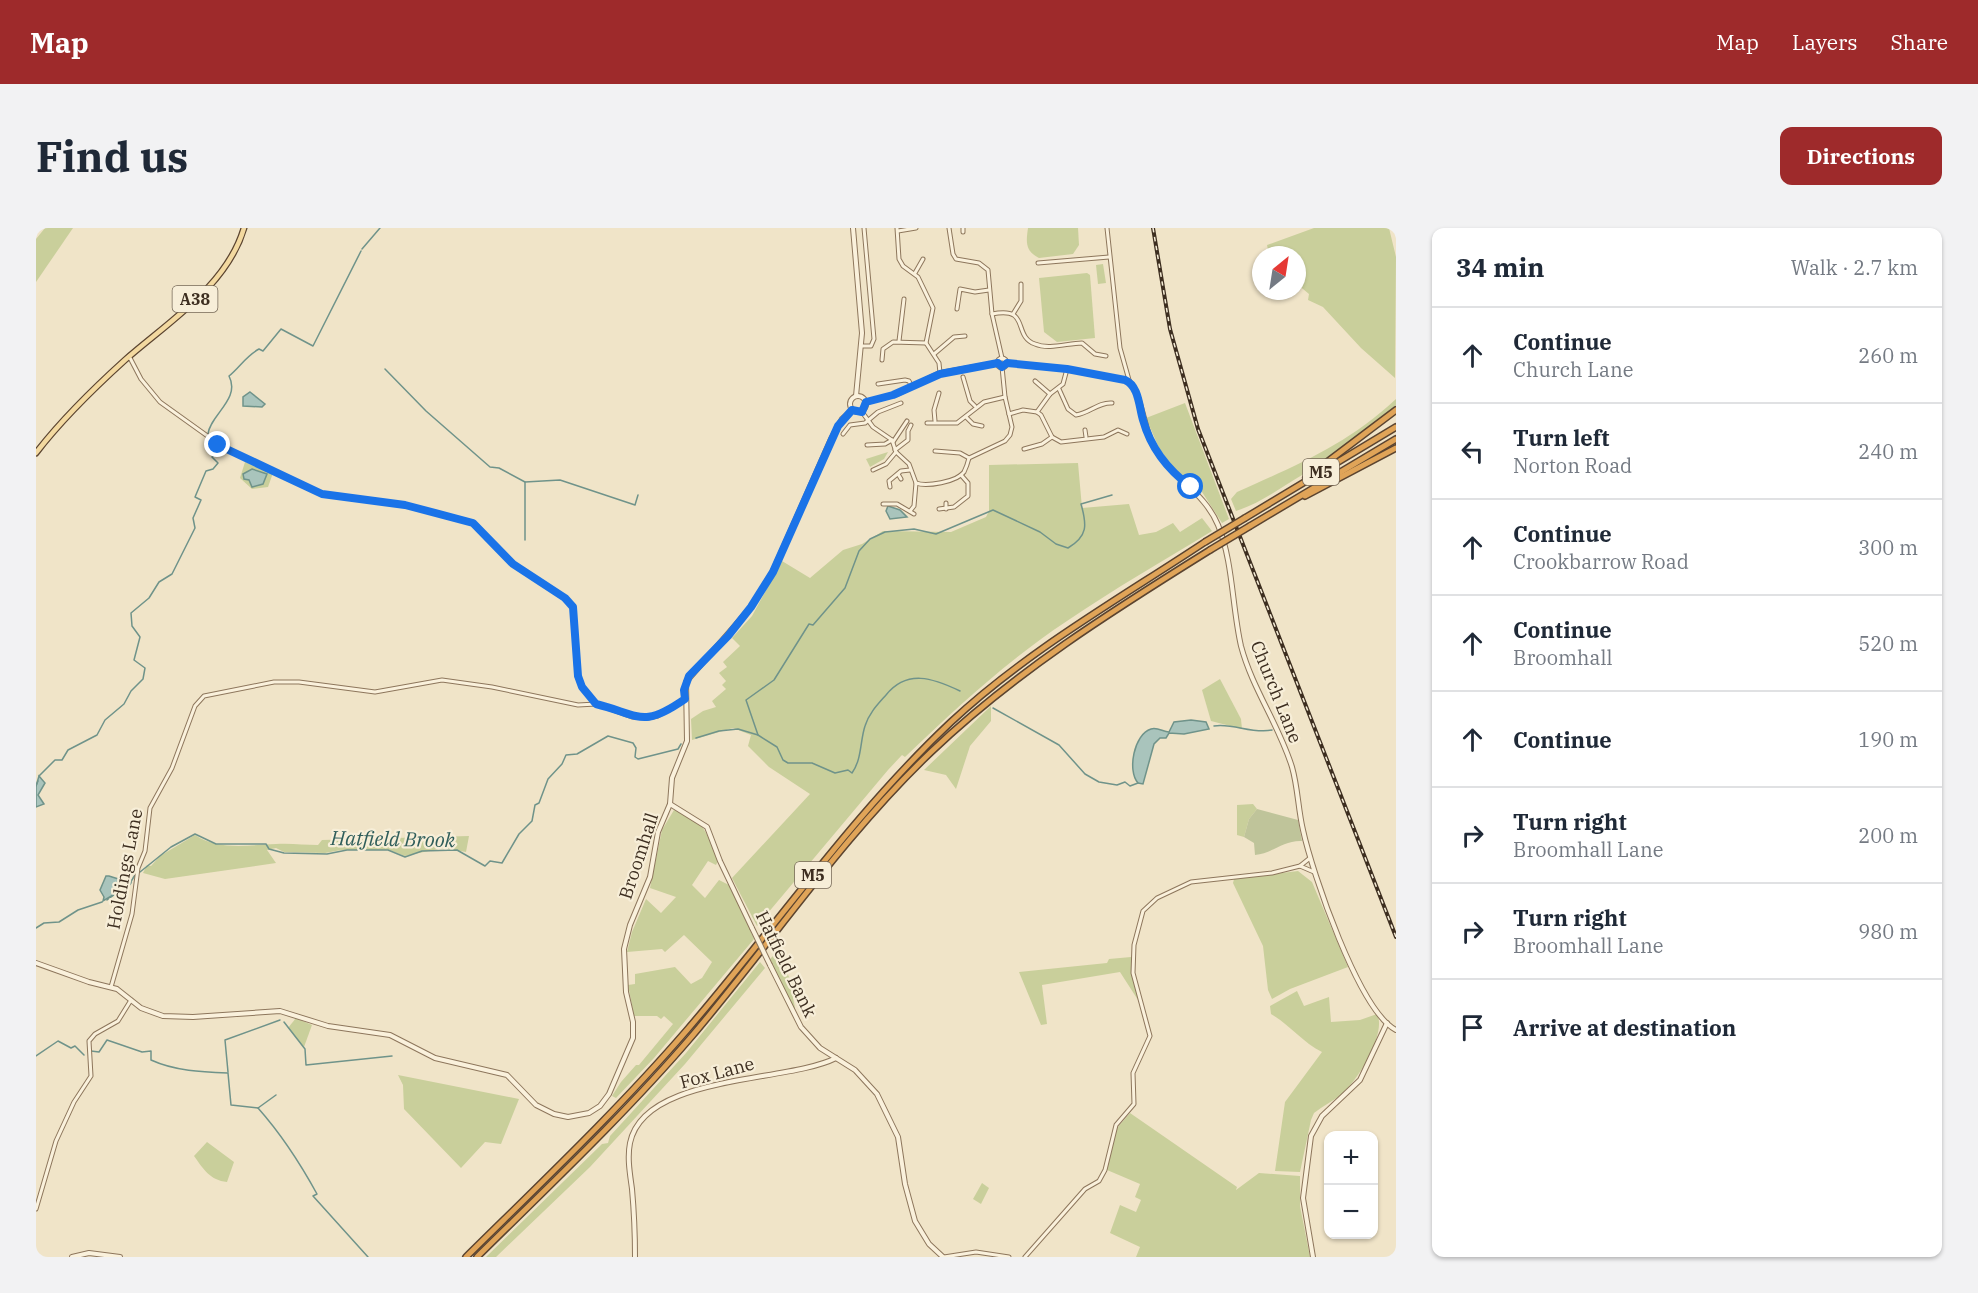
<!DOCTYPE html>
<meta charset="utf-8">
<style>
body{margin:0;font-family:"IBM Plex Serif",serif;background:#f2f2f3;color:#1f2937}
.controls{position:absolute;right:18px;bottom:18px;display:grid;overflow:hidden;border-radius:12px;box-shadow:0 2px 4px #0004}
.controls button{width:54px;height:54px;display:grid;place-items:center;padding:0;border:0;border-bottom:2px solid #e0e1e3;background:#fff;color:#1f2937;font:30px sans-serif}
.compass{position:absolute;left:1216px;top:18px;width:54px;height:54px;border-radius:50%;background:#fff;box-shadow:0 2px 4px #0004;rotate:30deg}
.stop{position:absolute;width:18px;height:18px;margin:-14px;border:4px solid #1a73e8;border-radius:50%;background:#fff}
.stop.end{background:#1a73e8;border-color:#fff;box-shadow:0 2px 6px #0008}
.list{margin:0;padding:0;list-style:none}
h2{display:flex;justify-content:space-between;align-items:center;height:78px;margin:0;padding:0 24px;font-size:26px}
h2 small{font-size:20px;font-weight:400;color:#747a83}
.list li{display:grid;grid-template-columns:39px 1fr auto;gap:18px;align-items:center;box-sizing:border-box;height:96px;padding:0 24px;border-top:2px solid #e0e1e3}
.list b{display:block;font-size:22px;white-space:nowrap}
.list p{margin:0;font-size:20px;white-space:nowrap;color:#747a83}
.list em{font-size:20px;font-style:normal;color:#747a83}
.icon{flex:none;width:33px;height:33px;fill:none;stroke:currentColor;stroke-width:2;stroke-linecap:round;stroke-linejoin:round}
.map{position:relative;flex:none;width:1360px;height:1029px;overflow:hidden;border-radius:12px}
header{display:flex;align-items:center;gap:36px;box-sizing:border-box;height:84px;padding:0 30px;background:#9e2a2b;color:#fff}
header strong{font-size:28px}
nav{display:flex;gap:33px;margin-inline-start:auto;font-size:21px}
.intro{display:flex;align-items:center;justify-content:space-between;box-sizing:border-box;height:144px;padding:0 36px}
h1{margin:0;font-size:42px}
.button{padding:15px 27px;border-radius:12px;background:#9e2a2b;color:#fff;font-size:21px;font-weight:700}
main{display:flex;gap:36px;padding:0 36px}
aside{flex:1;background:#fff;border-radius:12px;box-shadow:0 2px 4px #0004}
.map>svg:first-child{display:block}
</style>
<header>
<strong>Map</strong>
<nav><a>Map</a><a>Layers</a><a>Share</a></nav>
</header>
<div class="intro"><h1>Find us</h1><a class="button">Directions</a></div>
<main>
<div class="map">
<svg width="1360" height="1029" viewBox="0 0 1360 1029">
<rect width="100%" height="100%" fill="#f0e4c8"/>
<g fill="#c9cf9b">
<path d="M9,0H37L0,54V11Z"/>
<path d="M992,0H1042L1043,17L1037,26L1003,30C989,23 990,14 992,0Z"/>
<path d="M1278,0H1353L1360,29L1359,150L1325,120L1287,79L1272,72L1273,66L1261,56V27H1233L1231,17Z"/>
<path d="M1067,36L1070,55L1062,56L1060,37Z"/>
<path d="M1051,45L1054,47L1059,110L1021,114L1008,104L1003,50Z"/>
<path d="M1360,171V177C1332,204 1298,225 1266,247C1244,260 1225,275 1200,283L1195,271L1201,264C1263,236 1309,218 1360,171Z"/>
<path d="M1149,175L1193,291L1186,295L1166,264L1138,241L1123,220L1110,190Z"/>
<path d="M852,224L848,231L834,239L830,231Z"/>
<path d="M209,234L237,245L232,259L216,261L204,250Z"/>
<path d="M1042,235L1046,280L1093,276L1103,307L1120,304L1137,295L1144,304L1166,290L1176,303C1127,333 1078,361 1031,393C972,432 920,480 869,529L866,527L852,542L721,698L696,650L774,566L733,539L712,518L715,507L697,500L656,512L655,491L667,483L680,479L676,473L690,461L686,457L690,453L683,445L691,439L687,434L704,418L696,410L716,388L746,333L774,350L807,322L826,316L847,303L915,304L950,289L953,283V237Z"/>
<path d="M1184,451L1205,491L1206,501L1175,493L1166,462Z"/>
<path d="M955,478V493L934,518L920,561L910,547L888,542Z"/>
<path d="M1217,576L1221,581L1213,591L1208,609L1201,607V577Z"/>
<path d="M638,582C672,593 669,605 682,633L680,637L672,633L656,657L669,670L683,652L695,658L718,711L618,830L580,870L576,868L585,854L600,837H603L637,796L628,788L625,791L621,788H598L592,757L599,756V746L639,739L655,756L666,750L676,734L648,707L629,724L626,721L591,724L596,704L610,671L625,685L640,669L614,660L626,602Z"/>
<path d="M159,607C183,623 213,617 240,616C254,615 269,617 282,617L286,612L433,608L430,624L407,620L369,628L353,622H305L289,625L248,624L240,620L231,622L240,635L129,651L107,645L111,637L115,638L124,628Z"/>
<path d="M1262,643L1276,654L1312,739L1254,761L1236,771L1232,762L1227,718L1197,655L1198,651Z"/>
<path d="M742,723L753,749L759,780L757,781L734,731Z"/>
<path d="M1095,729L1102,772L1084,744L1006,757L1011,796L1005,797L983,744L1071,735L1073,731Z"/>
<path d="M724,734L729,740L649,836L554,939L460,1029H450L566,916L572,915L574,908L650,825Z"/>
<path d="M1261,763L1268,778L1293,769L1295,794L1324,792L1341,786C1351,805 1322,852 1306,866C1297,873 1287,878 1278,885L1275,892L1264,944L1239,943L1249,874L1286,824C1266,814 1254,797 1235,786L1234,778Z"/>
<path d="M260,790L276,797L268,819L252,800Z"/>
<path d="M362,847L483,871L465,916L449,914L425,940L368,881L367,857Z"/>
<path d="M1094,885L1201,959L1200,962L1223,945L1264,948V978L1274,1029H1100L1104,1019L1074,1005L1084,977L1100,984L1105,972L1099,969L1104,956L1071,942L1081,900Z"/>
<path d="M171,914L198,934L191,954C174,952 168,942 158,928Z"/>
<path d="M946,955L953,960L945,976L937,971Z"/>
</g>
<path fill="#bfc49a" d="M1221,581L1262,592L1266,613C1248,612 1237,625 1219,627L1218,615L1208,609L1213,591Z"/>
<g fill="#a9c4bc" stroke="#6f938a" stroke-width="1.5">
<path d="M214,164L229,176L226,179L207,178V169Z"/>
<path d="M216,241L231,246L227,256L216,259L213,252L208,251L207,246Z"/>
<path d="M852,278L864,282L871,289L854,291L850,283Z"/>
<path d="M1155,492L1170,494L1173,501L1148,506L1133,505L1130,510H1124L1118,516L1107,556L1102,555C1091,543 1098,506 1115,501C1122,499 1127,504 1133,504L1138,494Z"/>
<path d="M3,548L9,555L2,567L8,576L0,579V558Z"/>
<path d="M70,648H73L95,655L89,663L82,664L67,673L68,669L64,662Z"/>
</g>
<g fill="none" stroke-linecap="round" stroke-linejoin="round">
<g stroke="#6f938a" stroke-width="1.5">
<path d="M326,21L344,0"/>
<path d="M349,141L390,183L454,239L463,240L489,254V312"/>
<path d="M172,206C174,187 205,171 193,148C204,139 210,128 223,121L227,123L245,101L277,118L325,23"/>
<path d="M489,254L524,252L599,277L602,267"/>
<path d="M957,480L1023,517L1049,546L1063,554L1081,557L1089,554L1094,558L1102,555"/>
<path d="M1178,498C1198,495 1215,506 1236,502"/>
<path d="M722,507L710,472L738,452L773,396L777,397L809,360L823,323L834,311L849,304L878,301L900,306L957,282L1004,304L1020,316L1032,320C1052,308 1051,297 1045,276L1076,267"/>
<path d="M660,510L683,503L702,501L722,507L741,519L747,532L752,535H776L799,545L812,542L816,545C826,531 824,513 829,498C833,485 842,476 850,467C871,441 897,450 924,463"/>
<path d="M3,548L19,532H26L32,522L61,507L69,492L88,476L95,463L107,451L109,440L98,432L104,409L96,398L95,385L113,370L123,354L136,346L159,300L157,290L165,272L159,269L170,243L177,241L182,235L176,229L179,226L171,213"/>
<path d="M0,558L2,553"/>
<path d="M104,644L135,619L159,606L180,616H230L233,621L248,625L291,626L311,622H352L369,629L386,623L421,622L449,638L454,633L466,635L483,606L496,593L499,577L503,575L512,551L526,536L530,527L541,526L572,508L597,515L600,520L599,529L602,531L642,521L645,516"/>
<path d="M71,672L82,664L89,663L99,647"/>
<path d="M0,700L8,695L23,694L42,682L66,674"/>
<path d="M248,794L269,821L270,837L356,828"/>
<path d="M55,823L63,824L71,812L106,824L115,823V832C139,843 166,844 192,845L195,877L222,880C246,907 264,935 281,966L277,968L332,1029"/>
<path d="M0,828L22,813L35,820L39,818L48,827"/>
<path d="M192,844L189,812L244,792"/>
<path d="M222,880L240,867"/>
</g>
<g stroke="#8d765c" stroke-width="5">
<g id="minor">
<path d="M861,0L863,31L867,38L882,49L897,80L890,115L903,135L904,145"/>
<path d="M913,0L917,26L920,31L943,35L952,42L956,86L966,130"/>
<path d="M927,0V4"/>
<path d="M1071,0L1084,120L1093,152"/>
<path d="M862,3L880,0"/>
<path d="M1002,35L1073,29"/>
<path d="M879,45L887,31"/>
<path d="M921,81L924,61L939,64L953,62"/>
<path d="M956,86C995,78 976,108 999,116C1013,122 1032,115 1046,115L1059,126L1070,128"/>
<path d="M977,86L985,73V56"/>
<path d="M863,113L868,71"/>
<path d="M826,118H835L838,111L828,0"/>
<path d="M898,126L918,109L929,108"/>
<path d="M93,128L105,151L124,174L191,222L286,266L369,277L432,293L441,298L477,336L529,370L537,379L541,448L549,463L560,476L596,489L612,490L622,488L649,471"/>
<path d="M846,132L847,121L857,114L890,115"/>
<path d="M927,149L934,173L939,178"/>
<path d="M999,153L1014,166"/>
<path d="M842,156L869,152L873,153L876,159"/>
<path d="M1023,161L1032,181L1040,187C1054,185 1062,174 1076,175"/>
<path d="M826,184L837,199L856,212L860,224L873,236L880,255C890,259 921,254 928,244C930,240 932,234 933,230"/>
<path d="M1001,184L1014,166L1027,156L1031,141"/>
<path d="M973,186L987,182L1001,184L1005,187L1016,209L1025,214L1068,209L1082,202L1091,206"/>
<path d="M930,189L937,196L946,198"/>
<path d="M899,193L898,182L903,165"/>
<path d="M891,195H921L948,174L969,169"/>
<path d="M1049,202L1050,209"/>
<path d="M807,206L814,197L829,195L842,184L865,175"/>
<path d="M857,214L871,193"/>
<path d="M831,217L849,216L856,212"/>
<path d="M988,221L1006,216L1016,209"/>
<path d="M859,222L872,212V203L875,197"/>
<path d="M899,223L924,225L933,230L969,213L974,207L976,199L969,169L966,139"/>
<path d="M837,242L850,236L860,224"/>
<path d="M862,246L865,251"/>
<path d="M854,259L853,253L865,243L874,242"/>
<path d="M910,275V281"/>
<path d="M847,276H861L878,286"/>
<path d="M903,281L918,279L932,268V255L925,247"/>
<path d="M874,283L878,278L880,255"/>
<path d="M1264,638L1278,644"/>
<path d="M75,759L96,686L102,640L109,623L114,580L136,540L159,478L168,468L238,454H263L339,464L406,452L456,459L542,477L560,476"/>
<path d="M0,981L20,913L38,874L55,848L53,813L59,806L82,793L95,772"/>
<path d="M908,1029L940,1024L973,1029"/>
<path d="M989,1029L1049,961L1063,953L1069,942L1080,897L1098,876L1097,845L1114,808L1097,745L1098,717L1107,683L1121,670L1155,654L1236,645L1264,638L1274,630"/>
</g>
</g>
<g stroke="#8d765c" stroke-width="6">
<g id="tertiary">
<path d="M817,0L826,105L820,168"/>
<circle cx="966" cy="135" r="4.5"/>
<path d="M971,135L1031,141L1093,153C1105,165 1108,200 1117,217C1134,249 1168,263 1182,297C1197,333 1196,379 1205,418C1216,460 1243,497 1256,539C1262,560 1262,581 1267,602C1276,644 1323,783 1360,802"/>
<circle cx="822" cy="176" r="8"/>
<path d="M830,174L861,166L904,145L962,135"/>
<path d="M634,576L671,599L684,633L716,700"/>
<path d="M0,735L53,754L81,761L105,780L127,788L157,789L244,783L292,798L354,807L399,830L471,847L500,877L518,886L532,889L553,885L564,878L573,866L597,810V794L590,764L588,721L594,697L614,649L622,604L634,576L636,550L651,513L650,454L715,379L737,343L795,211L806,191L816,182"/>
<path d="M734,737L765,799L784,820L819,842L841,866L862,909L869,956L879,993L893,1016L907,1029"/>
<path d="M36,1029L53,1025L84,1029"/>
<path d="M599,1029C599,1006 598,983 596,961C594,946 591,930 594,915C608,846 751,855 800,830"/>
<path d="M1277,1029L1267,970L1275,908L1286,888L1324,852L1351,795"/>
</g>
</g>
<g stroke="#5b4430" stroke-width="7">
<path id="primary" d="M0,225C26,191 57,161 89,132C132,94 191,58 208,0"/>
</g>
<g stroke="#5b4430" stroke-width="8">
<g id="motorway">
<path d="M1270,250L1360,182"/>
<path d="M1269,268L1360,220"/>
<path d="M1209,290L1360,199"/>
<path d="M1214,298L1360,211"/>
<path d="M430,1029C505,955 582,882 651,802C739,700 816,587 915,494C991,423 1083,371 1169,314"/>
<path d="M441,1029C514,957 589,886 656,808C736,714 806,609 895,524C979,444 1076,383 1174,322"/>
</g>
</g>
<use href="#minor" stroke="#faf1dc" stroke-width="3"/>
<use href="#tertiary" stroke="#faf1dc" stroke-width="4"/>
<use href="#primary" stroke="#f3d9a0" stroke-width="4.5"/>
<use href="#motorway" stroke="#e0a458" stroke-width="5"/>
<g stroke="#3d2e20" stroke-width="4">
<path id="rail" d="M1117,0L1134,101L1162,201L1360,709"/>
</g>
<use href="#rail" stroke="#f7eed8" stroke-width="1.5" stroke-dasharray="4.5" stroke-linecap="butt"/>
<g stroke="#8d765c" stroke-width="6" stroke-linecap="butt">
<path id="tertiary-bridge" d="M716,700L734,737"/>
</g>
<g stroke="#5b4430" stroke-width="8" stroke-linecap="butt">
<g id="motorway-bridge">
<path d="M1169,314L1209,290"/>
<path d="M1174,322L1214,298"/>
</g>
</g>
<use href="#tertiary-bridge" stroke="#faf1dc" stroke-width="4"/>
<use href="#motorway-bridge" stroke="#e0a458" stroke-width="5"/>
</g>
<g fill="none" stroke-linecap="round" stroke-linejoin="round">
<path stroke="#1a73e8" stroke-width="8" d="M182,217L286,266L369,277L437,295L477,336L529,370L537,379L542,448L546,459L560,476C604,487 606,501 649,471L648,462L653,448L692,408L715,379L737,344L802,198L816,182L826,184L830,174L857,167L904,146L962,135L966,139L971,135L1031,141L1089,152C1103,158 1103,179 1107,192C1115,221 1132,242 1155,259"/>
</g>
<g text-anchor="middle" stroke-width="4.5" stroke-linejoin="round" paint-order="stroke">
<g fill="#f7eed8" stroke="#756857" stroke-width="1.5">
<rect x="136.5" y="58" width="45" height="26" rx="4.5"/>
<rect x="1267" y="231" width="36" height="26" rx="4.5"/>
<rect x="759" y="634" width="36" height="26" rx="4.5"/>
</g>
<g font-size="16" font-weight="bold" fill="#3d2e20">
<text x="159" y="77">A38</text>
<text x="1285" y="250">M5</text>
<text x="777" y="653">M5</text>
</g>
<g font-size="18" fill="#3d2e20" stroke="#f7eed8">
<text transform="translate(1240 464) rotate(68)" y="6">Church Lane</text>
<text transform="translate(603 628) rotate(-72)" y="6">Broomhall</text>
<text transform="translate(89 641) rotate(-79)" y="6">Holdings Lane</text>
<text transform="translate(750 736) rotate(64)" y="6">Hatfield Bank</text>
<text transform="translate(681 845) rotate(-15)" y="6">Fox Lane</text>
</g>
<g font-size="20" font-style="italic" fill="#2f5d5a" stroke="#f7eed8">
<text transform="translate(357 611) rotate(1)" y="7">Hatfield Brook</text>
</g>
</g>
</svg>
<div class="controls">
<button>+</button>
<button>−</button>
</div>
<svg class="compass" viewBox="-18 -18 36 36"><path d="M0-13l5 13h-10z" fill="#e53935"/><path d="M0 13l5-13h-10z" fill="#747a83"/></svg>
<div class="stop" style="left:1155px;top:259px"></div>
<div class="stop end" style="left:182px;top:217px"></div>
</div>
<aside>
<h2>34 min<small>Walk · 2.7 km</small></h2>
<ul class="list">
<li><svg class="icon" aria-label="ahead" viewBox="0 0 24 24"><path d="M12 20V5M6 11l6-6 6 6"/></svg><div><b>Continue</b><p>Church Lane</p></div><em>260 m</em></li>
<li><svg class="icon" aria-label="left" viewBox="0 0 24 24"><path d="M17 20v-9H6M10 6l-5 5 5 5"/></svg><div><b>Turn left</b><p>Norton Road</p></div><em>240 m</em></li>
<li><svg class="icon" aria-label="ahead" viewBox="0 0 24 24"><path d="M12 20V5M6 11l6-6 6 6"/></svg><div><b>Continue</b><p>Crookbarrow Road</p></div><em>300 m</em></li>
<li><svg class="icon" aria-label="ahead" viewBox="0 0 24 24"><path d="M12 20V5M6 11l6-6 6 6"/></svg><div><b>Continue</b><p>Broomhall</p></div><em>520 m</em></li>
<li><svg class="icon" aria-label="ahead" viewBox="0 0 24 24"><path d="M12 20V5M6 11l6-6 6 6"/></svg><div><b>Continue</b></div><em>190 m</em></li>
<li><svg class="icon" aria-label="right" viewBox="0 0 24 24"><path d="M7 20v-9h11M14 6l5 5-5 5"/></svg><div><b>Turn right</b><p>Broomhall Lane</p></div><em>200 m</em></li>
<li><svg class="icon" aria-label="right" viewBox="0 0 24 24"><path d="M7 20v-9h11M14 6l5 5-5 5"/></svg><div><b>Turn right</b><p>Broomhall Lane</p></div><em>980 m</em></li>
<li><svg class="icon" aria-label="arrive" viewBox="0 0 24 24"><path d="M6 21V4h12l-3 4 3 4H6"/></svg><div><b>Arrive at destination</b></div></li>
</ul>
</aside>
</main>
